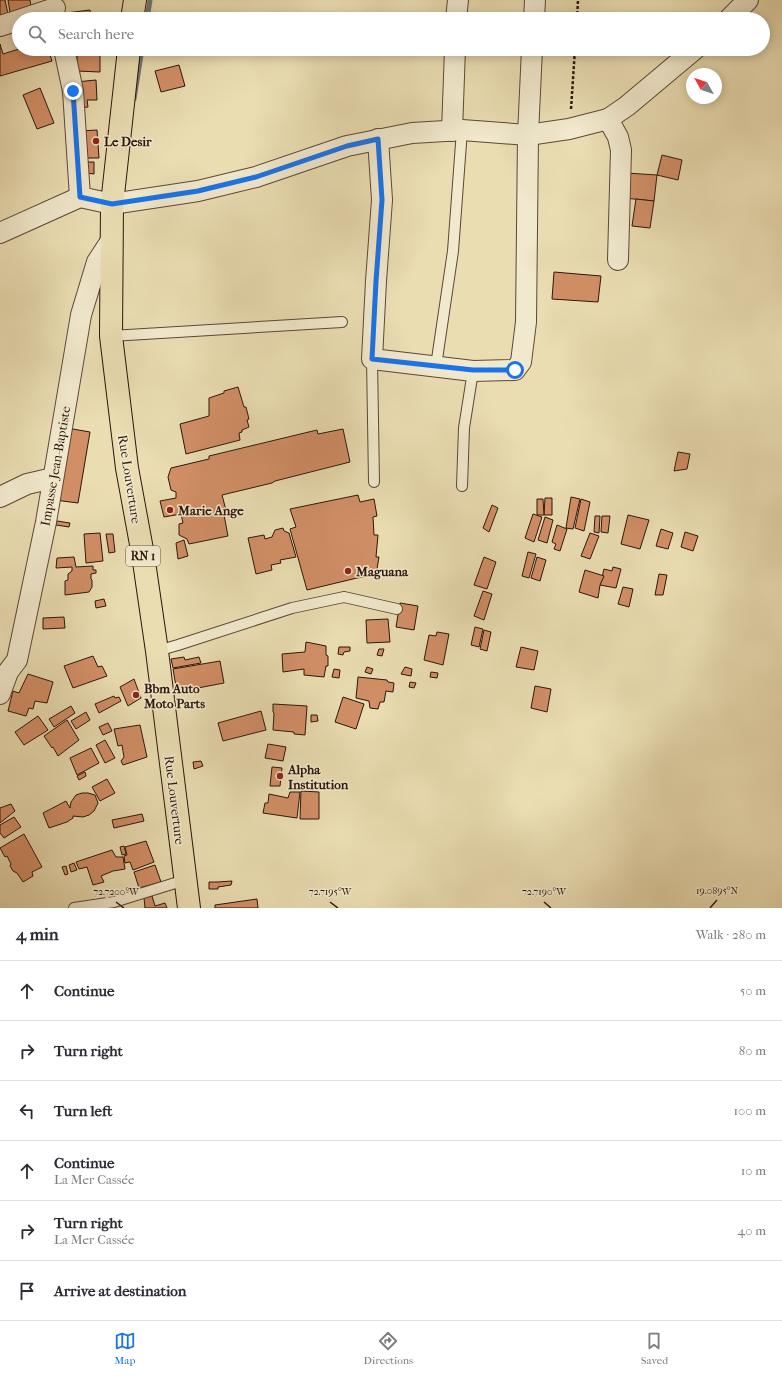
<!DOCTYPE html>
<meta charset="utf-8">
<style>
body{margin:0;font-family:"IM FELL French Canon",serif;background:#f7f7f7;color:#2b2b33}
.compass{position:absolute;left:686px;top:68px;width:36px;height:36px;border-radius:50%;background:#fff;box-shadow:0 2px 10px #0003;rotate:310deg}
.stop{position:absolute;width:12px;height:12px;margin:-9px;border:3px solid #1a73e8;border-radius:50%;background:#fff}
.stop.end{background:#1a73e8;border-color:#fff;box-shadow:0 1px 4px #0008}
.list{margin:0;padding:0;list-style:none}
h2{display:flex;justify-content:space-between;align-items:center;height:52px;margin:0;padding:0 16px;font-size:17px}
h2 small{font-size:13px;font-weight:400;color:#7c7c81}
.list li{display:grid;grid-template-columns:26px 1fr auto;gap:12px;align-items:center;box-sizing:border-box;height:60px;padding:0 16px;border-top:1px solid #e1e1e2}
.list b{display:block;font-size:15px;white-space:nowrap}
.list p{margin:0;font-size:13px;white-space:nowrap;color:#7c7c81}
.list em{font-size:13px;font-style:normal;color:#7c7c81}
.icon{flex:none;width:22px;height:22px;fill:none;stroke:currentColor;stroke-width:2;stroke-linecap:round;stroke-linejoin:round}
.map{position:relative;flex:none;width:782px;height:908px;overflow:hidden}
.search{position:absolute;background:#fff;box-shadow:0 2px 10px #0003;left:12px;right:12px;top:12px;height:44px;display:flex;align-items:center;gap:10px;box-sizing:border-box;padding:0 14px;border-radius:22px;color:#7c7c81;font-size:15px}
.sheet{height:412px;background:#fff}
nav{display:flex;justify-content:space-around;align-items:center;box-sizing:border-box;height:56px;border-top:1px solid #e1e1e2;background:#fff;font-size:11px;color:#7c7c81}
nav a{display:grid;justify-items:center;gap:2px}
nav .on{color:#1a73e8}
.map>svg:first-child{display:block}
</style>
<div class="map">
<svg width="782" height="908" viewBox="0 0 782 908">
<rect width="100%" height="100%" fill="#eaddb2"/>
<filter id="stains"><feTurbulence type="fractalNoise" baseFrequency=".005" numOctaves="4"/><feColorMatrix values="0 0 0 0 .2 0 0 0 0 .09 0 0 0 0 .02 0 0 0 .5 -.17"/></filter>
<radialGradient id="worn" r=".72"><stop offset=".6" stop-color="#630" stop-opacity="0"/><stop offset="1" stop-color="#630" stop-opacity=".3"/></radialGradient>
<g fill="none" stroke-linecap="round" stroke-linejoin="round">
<g stroke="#707774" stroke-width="5">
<path d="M147,19L150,0"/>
<path d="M134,99L142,49"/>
</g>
</g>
<g fill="#d28f66" stroke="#2c150c">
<path d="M0,0H5L9,19L0,21Z"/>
<path d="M8,0H30L32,12L11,18Z"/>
<path d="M90,10L91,19H67L66,13Z"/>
<path d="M0,44L3,54L19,49H48L52,61L0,76Z"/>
<path d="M77,54L100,55V72L77,71Z"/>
<path d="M179,65L185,86L161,92L155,71Z"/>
<path d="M96,80L97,100H87L88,107L78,108L76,82Z"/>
<path d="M40,88L54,123L37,129L23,95Z"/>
<path d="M97,130L99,158H81L80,131Z"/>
<path d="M662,155L682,160L678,180L657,175Z"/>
<path d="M86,162H94V174L86,173Z"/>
<path d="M626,173L657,175L654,201L624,198Z"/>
<path d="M636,199L654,201L650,228L632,226Z"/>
<path d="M554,272L601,276L598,302L552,299Z"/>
<path d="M238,387L244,407H246L249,419L247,420L249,427L242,430V432L239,433L240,440L186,454L180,424L209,416V398L224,393V391Z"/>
<path d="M67,428L90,432L78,503L55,500Z"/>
<path d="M343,429L350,462L275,481L272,483L222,495L227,514L224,515L228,536L189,544L187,539L179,535V524L183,523L181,514L164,517L160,501L176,498V492L171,490L168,477L171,468L209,459V456L317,430L318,434Z"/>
<path d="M678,452L690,454L687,469L674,471Z"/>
<path d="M358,495L360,502L374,499L377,516L373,517L374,535H378L376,557H379L376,575L357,578L307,590L290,529L296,527L290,509Z"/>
<path d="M571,497L580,499L573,529L566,528Z"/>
<path d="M545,498H552V515H544Z"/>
<path d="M537,499H543L544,515H537Z"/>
<path d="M581,499L590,502L584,531L575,528Z"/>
<path d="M492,505L498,508L489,532L483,528Z"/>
<path d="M533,514L542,517L534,542L525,538Z"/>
<path d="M628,515L649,520L640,549L621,544Z"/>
<path d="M595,516H600L599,533L594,532Z"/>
<path d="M602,516H610L608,533L601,532Z"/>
<path d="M545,517L553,520L547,543L538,540Z"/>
<path d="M57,521L70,523L69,527L56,525Z"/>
<path d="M557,525L567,529L560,551L554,549L556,544L552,542Z"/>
<path d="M283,528L284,531L289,533L296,557L280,560L281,563L271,565L272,570L256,574L248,538L264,535L265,539L272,537L275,530Z"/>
<path d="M661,529L673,533L668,549L656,546Z"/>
<path d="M685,532L698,536L693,551L681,547Z"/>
<path d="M100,533L103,561L86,563L84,534Z"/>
<path d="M590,533L599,536L590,559L581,556Z"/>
<path d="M106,534H113L115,552L109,553Z"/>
<path d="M184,540L188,556L178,559L176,543Z"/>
<path d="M528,552L536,554L529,578L522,576Z"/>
<path d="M74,557L76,567L93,566V570H96V573L91,574V579L92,580V587L89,592L65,595V581L68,580V574L72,571V567L56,568L57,558Z"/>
<path d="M484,557L496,562L487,589L474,585Z"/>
<path d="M537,557L546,560L540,581L531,578Z"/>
<path d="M613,567L621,569L616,588L600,585L604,569L612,571Z"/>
<path d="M585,570L604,576L600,585L598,598L579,592Z"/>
<path d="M659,574L667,575L663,595H655Z"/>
<path d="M623,587L633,589L629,607L618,604Z"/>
<path d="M483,591L492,594L484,620L474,616Z"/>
<path d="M104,599L106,606L96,608L95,601Z"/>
<path d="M400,603L418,606L414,630L396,627Z"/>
<path d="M64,617L65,628L43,629V618Z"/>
<path d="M388,619L390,642L367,643L366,620Z"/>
<path d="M475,627L483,629L479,647L471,645Z"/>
<path d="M484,630L491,632L487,651L480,649Z"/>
<path d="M437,632L449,634L443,665L424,660L429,635L436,636Z"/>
<path d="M306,642L326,646V655L328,656V666H326L324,677L304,675V669L283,672L282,654L305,652Z"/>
<path d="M339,647H350V651L344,652L343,655L338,654Z"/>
<path d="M521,647L538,651L534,670L516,667Z"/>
<path d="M379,649H384L382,656L377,655Z"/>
<path d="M93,656L98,667L102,666L107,676L73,688L64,666Z"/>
<path d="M184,657L185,660L199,657L201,663L173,668L171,659Z"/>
<path d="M220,661L224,683L177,692L173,669Z"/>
<path d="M367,667L373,669L371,674L365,672Z"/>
<path d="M405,667L412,669L411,676L401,674Z"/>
<path d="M334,669L340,670L339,678L332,677Z"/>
<path d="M431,672L438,673L437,678L430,677Z"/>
<path d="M28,674L53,682L47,703L35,701L33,709L29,708L26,716L8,711L13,691L19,693Z"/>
<path d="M358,677L387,680L388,682L394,683L393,692L386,691L384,702H380L378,709L370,708L369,701L356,698Z"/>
<path d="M134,679L141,698L128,706L120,687Z"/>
<path d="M410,682L416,683L414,688L409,687Z"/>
<path d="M535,686L551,689L547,712L531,708Z"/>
<path d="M114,696L115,698L119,697L121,701L99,713L95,704Z"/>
<path d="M343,697L364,704L356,729L335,722Z"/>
<path d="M273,704L307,706L305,735L294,734V732L273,730L274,713L273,712Z"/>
<path d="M71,706L75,713L54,727L49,719Z"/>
<path d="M261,711L266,730L223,741L218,723Z"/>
<path d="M86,712L90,720L76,729L71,721Z"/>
<path d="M311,715H317L318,721L311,722Z"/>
<path d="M38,716L48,730L24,745L15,732Z"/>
<path d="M67,720L79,740L58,756L53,747L52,748L44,736Z"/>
<path d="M108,723L112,731L103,735L99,727Z"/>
<path d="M140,725L147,757L123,765L121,761L124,757L122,745L118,746L114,729Z"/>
<path d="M105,740L115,758L105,763L96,745Z"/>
<path d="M268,744L286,747L283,761L265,758Z"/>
<path d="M91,748L99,763L77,775L70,758Z"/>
<path d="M201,761L203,766L194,769L193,762Z"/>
<path d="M272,767L282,768L280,786H270Z"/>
<path d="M85,772L86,776L79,780L77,776Z"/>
<path d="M107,779L115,793L100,801L92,787Z"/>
<path d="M301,791L319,792V819H300Z"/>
<path d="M290,792H300L297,818L263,813L265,803H268L269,794L288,798Z"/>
<path d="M82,793H88L95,795L98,803L94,811L89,815L83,817L73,816V818L67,822L49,828L43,813L66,801L70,808L71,802L76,795Z"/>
<path d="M11,804L15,811L0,823V808Z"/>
<path d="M142,814L144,821L114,828L112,820Z"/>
<path d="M14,817L21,827L4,838L0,833V825Z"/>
<path d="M24,834L42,867L32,872L33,876L23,882L17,873L13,871L10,866L11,864L7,856L5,857L0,848Z"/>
<path d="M146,841L154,862L133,870L130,862L125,863L124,856L127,855L125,847Z"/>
<path d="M124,846L126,854L122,855L120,847Z"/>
<path d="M112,850L116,857H123L125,869L113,871L101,876L104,882L93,885L87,867L79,869L76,862Z"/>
<path d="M74,863L77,870L71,872L69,865Z"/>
<path d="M155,865L161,882L139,888L134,872Z"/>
<path d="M66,866L68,874L65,875L62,867Z"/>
<path d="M232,881L231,885L218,887V889H209V882H218Z"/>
<path d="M152,896L155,906L165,903L167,908H145L144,898Z"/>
<path d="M257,899L258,908H215V905Z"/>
</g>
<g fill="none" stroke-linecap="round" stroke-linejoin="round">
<g stroke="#5c4736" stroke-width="12">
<g id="lane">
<path d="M111,336L342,322"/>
<path d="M372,359L374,482"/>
<path d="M436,366L453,251L462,130"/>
<path d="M462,486L464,428L473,371"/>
<path d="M157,651L178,645L292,608L344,597L397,609"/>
<path d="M74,908L114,902L185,880"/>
</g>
</g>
<g stroke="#5c4736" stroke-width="22">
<g id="street">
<path d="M22,19L55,8"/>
<path d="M456,19L458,0"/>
<path d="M534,19L535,0"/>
<path d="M729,19L748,0"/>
<path d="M0,26L19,20"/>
<path d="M64,49L73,91L80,197L112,204L198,191L256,177L347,146L412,133L462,130L528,135L569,129L608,119L627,106L695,49"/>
<path d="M608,119L618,137L621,150L618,260"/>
<path d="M452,131L455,49"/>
<path d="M378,139L382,200L376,281L372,359L473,371L515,370L521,362L526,322L528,135L532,49"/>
<path d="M0,233L80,197"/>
<path d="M0,497L27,484L53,478"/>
<path d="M0,694L8,672L17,660L46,522L81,315L97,262L112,239"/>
</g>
</g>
<g stroke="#2c150c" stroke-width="24">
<g id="primary">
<path d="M132,19L135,0"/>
<path d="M129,49L112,204L111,336L127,468L143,555L157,651L189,908"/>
</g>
</g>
<g stroke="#2c150c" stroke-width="2.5" stroke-dasharray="3 2" stroke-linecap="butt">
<path d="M577,19L578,0"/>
<path d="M571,109L575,49"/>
</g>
<use href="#lane" stroke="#f1e9cd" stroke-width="10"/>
<use href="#street" stroke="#f1e9cd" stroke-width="20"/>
<use href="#primary" stroke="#eaddb2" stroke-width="22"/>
</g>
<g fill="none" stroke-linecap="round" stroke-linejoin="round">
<path stroke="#1a73e8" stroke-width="5" d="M73,91L80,197L112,204L198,191L256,177L347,146L378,139L382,200L376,281L372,359L473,370H515"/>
</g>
<path fill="none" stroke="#2c150c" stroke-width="1.5" d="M116,902L124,908M330,902L338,908M544,902L551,908M710,908L717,900"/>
<g fill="#8f2418" stroke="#f1e9cd" stroke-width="1.5">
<circle cx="96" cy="141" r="4"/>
<circle cx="170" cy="510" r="4"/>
<circle cx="348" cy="571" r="4"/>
<circle cx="136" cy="695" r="4"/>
<circle cx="280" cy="776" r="4"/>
</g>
<g text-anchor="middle" stroke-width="3" stroke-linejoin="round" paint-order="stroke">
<rect fill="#f1e9cd" stroke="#675546" stroke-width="1" x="126" y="546" width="34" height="20" rx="3"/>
<g font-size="12" font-weight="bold" fill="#2c150c">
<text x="143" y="560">RN 1</text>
</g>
<g font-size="13" font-weight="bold" fill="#2c150c" stroke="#f1e9cd" text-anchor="start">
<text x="104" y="146">Le Desir</text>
<text x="178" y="515">Marie Ange</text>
<text x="356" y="576">Maguana</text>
<text x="144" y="693">Bbm Auto<tspan x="144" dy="15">Moto Parts</tspan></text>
<text x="288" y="774">Alpha<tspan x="288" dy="15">Institution</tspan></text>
</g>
<g font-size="13" fill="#2c150c" stroke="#f1e9cd">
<text transform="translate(55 466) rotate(-80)" y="5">Impasse Jean-Baptiste</text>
<text transform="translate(130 479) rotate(81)" y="5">Rue Louverture</text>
<text transform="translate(175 800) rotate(83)" y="5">Rue Louverture</text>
</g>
</g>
<g font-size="10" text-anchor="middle" fill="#2c150c" stroke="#f1e9cd" stroke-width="3" stroke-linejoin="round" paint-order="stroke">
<text x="717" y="894">19.0895°N</text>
<text x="116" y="895">72.7200°W</text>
<text x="330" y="895">72.7195°W</text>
<text x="544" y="895">72.7190°W</text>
</g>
<rect width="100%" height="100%" filter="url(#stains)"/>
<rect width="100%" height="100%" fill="url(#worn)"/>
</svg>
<svg class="compass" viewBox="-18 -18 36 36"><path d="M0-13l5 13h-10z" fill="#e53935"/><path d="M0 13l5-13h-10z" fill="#7c7c81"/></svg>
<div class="stop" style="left:515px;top:370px"></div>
<div class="stop end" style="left:73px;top:91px"></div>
<div class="search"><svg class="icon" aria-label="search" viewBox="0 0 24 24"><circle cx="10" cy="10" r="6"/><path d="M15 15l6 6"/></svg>Search here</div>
</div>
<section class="sheet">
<h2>4 min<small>Walk · 280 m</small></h2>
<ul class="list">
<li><svg class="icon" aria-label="ahead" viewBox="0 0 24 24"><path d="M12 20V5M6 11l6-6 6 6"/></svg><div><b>Continue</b></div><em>50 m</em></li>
<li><svg class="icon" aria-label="right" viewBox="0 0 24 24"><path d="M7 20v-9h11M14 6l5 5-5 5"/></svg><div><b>Turn right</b></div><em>80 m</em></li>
<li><svg class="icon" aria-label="left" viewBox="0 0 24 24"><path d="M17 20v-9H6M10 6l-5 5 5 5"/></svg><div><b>Turn left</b></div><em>100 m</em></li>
<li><svg class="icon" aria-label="ahead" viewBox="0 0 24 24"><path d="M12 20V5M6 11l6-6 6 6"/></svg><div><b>Continue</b><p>La Mer Cassée</p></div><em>10 m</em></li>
<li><svg class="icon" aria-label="right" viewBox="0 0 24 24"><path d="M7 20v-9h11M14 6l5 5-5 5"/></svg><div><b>Turn right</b><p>La Mer Cassée</p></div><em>40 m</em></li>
<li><svg class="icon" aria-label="arrive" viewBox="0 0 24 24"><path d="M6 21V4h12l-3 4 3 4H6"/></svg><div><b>Arrive at destination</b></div></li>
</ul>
</section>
<nav>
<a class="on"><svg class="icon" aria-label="map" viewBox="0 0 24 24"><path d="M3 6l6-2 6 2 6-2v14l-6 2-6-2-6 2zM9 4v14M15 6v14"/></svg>Map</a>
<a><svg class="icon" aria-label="directions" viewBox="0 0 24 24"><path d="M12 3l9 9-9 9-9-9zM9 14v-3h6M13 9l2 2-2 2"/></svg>Directions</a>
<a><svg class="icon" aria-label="saved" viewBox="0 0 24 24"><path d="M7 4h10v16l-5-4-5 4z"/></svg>Saved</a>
</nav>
